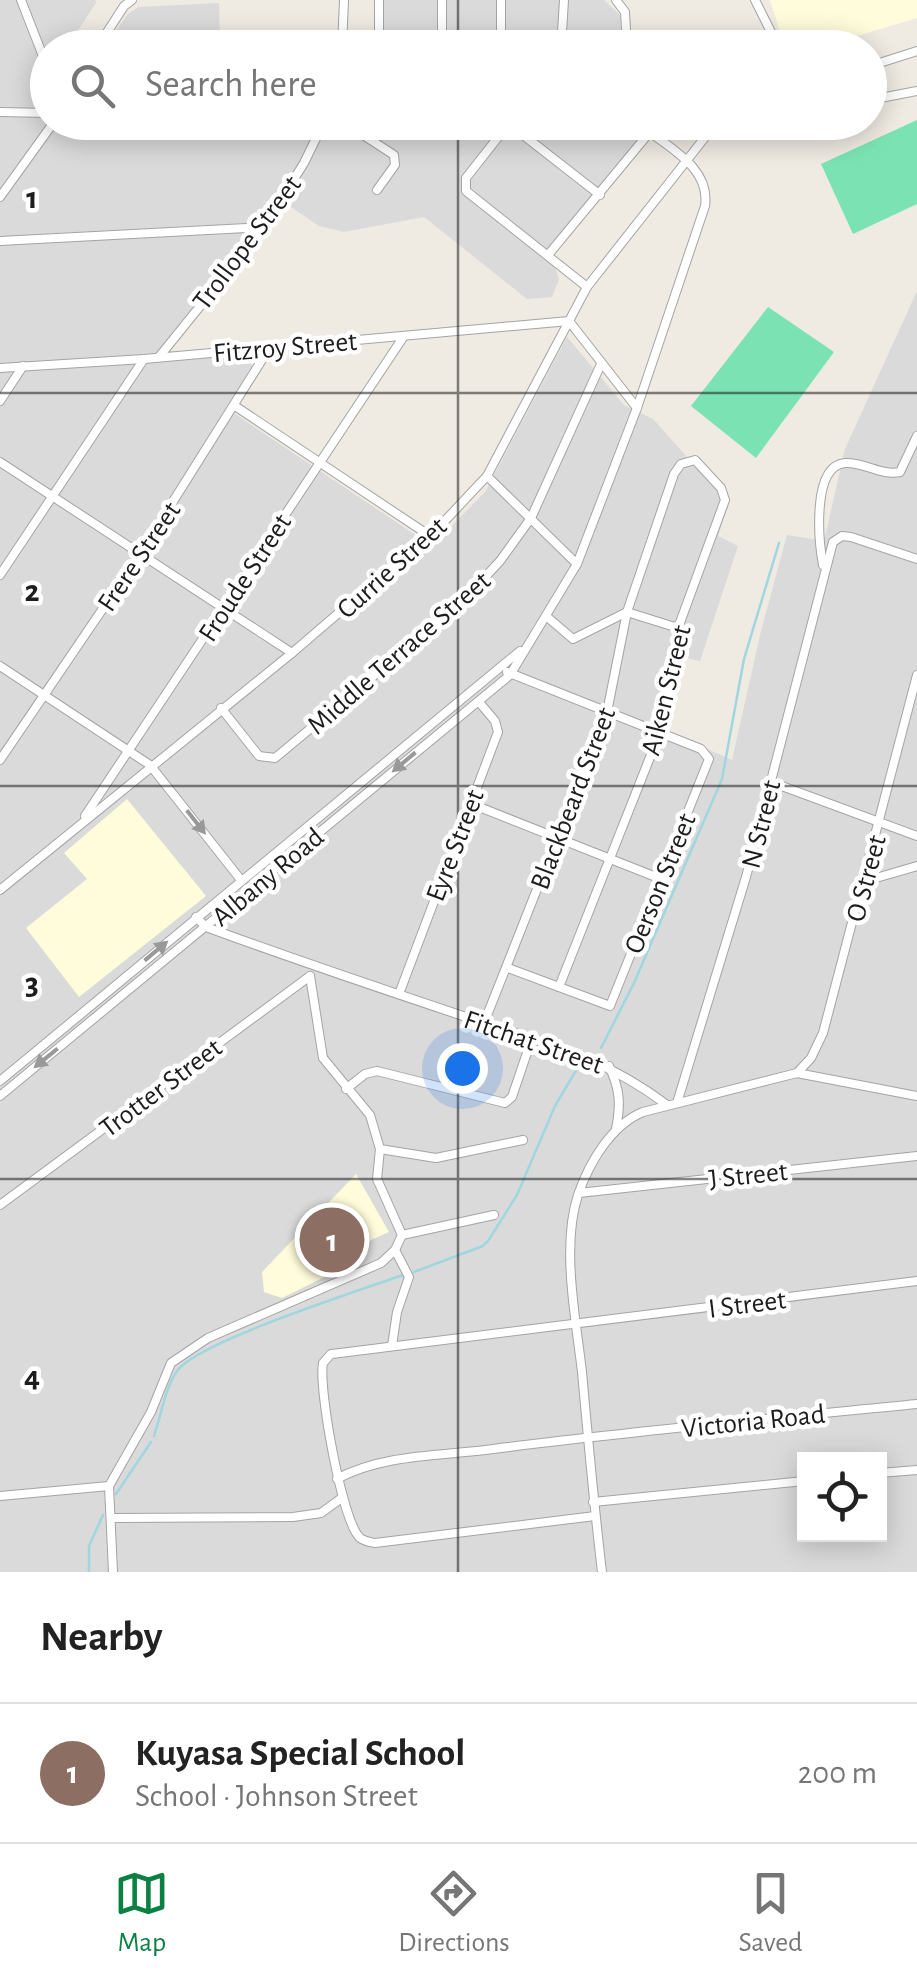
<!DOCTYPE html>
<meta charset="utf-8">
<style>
body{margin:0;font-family:"Alegreya Sans",sans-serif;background:#f2f2f2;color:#222}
.controls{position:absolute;right:30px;bottom:30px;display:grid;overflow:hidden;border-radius:0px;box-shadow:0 5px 25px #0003}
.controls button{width:90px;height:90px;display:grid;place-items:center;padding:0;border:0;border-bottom:2px solid #e0e0e0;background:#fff;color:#222;font:50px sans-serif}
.you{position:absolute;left:462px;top:1068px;width:35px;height:35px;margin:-25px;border:8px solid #fff;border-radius:50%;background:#1a73e8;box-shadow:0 0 0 15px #1a73e833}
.badge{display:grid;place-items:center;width:65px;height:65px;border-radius:50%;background:#0b8043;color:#fff;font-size:32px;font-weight:700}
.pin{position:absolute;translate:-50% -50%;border:5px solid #fff;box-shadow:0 2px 10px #0006}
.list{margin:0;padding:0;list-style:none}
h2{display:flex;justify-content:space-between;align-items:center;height:130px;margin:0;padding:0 40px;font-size:42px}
h2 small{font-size:32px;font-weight:400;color:#767676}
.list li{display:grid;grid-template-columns:65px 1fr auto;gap:30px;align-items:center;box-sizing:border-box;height:140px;padding:0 40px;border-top:2px solid #e0e0e0}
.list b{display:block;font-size:38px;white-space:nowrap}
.list p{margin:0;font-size:32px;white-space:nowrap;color:#767676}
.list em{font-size:32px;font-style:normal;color:#767676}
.icon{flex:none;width:55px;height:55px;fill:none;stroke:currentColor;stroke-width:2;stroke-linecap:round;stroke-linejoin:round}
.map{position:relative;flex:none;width:917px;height:1572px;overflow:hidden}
.search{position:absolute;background:#fff;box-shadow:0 5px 25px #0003;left:30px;right:30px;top:30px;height:110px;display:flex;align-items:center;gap:25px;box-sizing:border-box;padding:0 35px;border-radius:55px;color:#767676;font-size:38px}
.sheet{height:270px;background:#fff}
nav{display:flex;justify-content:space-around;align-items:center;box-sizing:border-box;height:140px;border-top:2px solid #e0e0e0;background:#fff;font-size:28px;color:#767676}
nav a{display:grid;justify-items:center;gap:5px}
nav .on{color:#0b8043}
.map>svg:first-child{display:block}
</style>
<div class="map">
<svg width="917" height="1572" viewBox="0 0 917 1572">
<rect width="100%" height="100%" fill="#efeae2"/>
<g fill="#dbdada" fill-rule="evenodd">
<path d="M0,0H95L96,3L67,47L48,48V122L626,123L640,136L548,249L559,279L552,297L527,299L424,217L344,232L319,226L288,205L170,351L249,357L253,368L226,408L432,546L485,492L567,337L624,405L653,419L729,504L718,536L738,546L700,661L678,656L664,730L732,760L761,631L787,535L824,541L845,449L917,291V1572H0ZM804,1460H880V1534H804Z"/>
<path d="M378,0H604L620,15L621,47H378Z"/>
<path d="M219,3L220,45L322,42V47H105L128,14L139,7Z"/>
</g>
<g fill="#fffcdb">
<path d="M770,0H917V18L820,47H785Z"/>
<path d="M127,799L206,896L79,997L26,928L87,879L64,853Z"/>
<path d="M356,1174L389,1232L355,1247L357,1255L353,1263L282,1298L264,1292L262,1272Z"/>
</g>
<g fill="#7be3b3">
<path d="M917,120V204L853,234L821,164Z"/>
<path d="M768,307L834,352L756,458L691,406Z"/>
</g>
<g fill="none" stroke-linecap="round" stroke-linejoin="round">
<g stroke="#a0d6e0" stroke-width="2.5">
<path d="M601,1048L634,983L722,779L744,659L779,543"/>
<path d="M414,1272L483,1246L488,1241L517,1195L555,1106L578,1067"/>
<path d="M154,1436C161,1416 165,1388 177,1371C197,1342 361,1290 403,1275"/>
<path d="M116,1494L151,1442"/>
<path d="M89,1572V1546L103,1515"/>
</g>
<g stroke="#a4a4a4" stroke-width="10">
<g id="minor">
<path d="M21,0L48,69"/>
<path d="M442,0V48"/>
<path d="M616,0L625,12L627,48"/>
<path d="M755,0L779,48"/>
<path d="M97,48L124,6L132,0"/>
<path d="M342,48L344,0"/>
<path d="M379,48V0"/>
<path d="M501,48V0"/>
<path d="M561,48L564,0"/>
<path d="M870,66L917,51"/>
<path d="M870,100L917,91"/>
<path d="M0,112L48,113"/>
<path d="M343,122L394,155L395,165L377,190"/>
<path d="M468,122L506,127"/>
<path d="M510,122L466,178V191L587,287"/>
<path d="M509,124L600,195"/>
<path d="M0,197L54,122"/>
<path d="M0,241L264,227"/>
<path d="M548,255L649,133"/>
<path d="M159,357L264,227L304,163L324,122"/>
<path d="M0,368L144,359L569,321L637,408"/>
<path d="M0,401L23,366"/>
<path d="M235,406L430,536"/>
<path d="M0,462L292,653"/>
<path d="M487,476L577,564"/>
<path d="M823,565C819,543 811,466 845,463C865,462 881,476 900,472L917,436"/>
<path d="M0,575L144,359"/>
<path d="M546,616L573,639L627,612L678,628"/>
<path d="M0,666L150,765L241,880"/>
<path d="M507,672L701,749L709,759L610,1006L508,968"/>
<path d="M221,708L259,756L275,758L459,605L500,561L531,518L601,364"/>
<path d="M0,760L140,554L270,347"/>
<path d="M771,782L917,836"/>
<path d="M469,803L661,879"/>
<path d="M85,816L404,336"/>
<path d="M0,890L292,653L440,526L487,476L587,287L717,122"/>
<path d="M863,891L876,878L917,866"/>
<path d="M196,917L206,927C293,959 379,988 466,1017C543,1043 601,1055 667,1105"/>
<path d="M399,994L498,732L495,721L479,702"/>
<path d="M484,1023L607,712L627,612L674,474L681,464L695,460L721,488L725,500L678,628L660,732L559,987"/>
<path d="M609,1066C620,1089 621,1104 616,1129"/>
<path d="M797,1073L811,1058L823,1033L917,675"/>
<path d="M0,1081L520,651"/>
<path d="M346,1089L365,1074L377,1071L505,1103L512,1097L532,1038"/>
<path d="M0,1096L510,675L577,564L637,408L705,206C711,165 664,146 637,122"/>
<path d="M677,1103L746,877L833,542L842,536L851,537L917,559"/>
<path d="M380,1149L436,1158L523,1140"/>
<path d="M579,1193L917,1156"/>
<path d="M0,1205L310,976"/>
<path d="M402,1235L494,1215"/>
<path d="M392,1346L397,1312L409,1277L395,1250"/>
<path d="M880,1473L917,1470"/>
<path d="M337,1479C382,1454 443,1456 493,1449C634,1431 775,1418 917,1404"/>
<path d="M0,1496L109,1486"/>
<path d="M593,1502L804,1481"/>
<path d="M595,1516L375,1543C369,1542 366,1542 360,1538C342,1521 318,1387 323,1363L331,1354L340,1353L917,1281"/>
<path d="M111,1518L293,1517L321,1513L343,1497"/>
<path d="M113,1572L109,1486L151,1412L171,1363L208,1338L381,1263L395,1250L402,1235L377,1179L380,1149L370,1115L323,1058L310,976"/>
<path d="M602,1572C594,1505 588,1439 582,1372C576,1320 561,1246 578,1195C589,1163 611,1125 643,1112L797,1073L917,1096"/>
</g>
</g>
<use href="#minor" stroke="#fff" stroke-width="8"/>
</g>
<defs><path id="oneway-solid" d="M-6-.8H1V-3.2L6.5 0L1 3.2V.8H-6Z" transform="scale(2.5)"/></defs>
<g fill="#999">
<use href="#oneway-solid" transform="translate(404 762) rotate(140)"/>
<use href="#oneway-solid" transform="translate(196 822) rotate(52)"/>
<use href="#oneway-solid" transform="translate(156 951) rotate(-40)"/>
<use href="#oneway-solid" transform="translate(46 1058) rotate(141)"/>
</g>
<path fill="none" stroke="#1d1d1d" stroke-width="2.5" stroke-opacity="0.55" d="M458,0V48M458,122V1572M0,393H917M0,786H917M0,1179H917"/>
<g text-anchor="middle" stroke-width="9" stroke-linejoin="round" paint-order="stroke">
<g font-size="28" fill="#1d1d1d" stroke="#fff">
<text transform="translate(246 242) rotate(-53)" y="10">Trollope Street</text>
<text transform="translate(285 346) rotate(-5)" y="10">Fitzroy Street</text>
<text transform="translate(138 556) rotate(-56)" y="10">Frere Street</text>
<text transform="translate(391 567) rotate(-42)" y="10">Currie Street</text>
<text transform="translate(244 577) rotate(-57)" y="10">Froude Street</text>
<text transform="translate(398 652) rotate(-41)" y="10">Middle Terrace Street</text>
<text transform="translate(665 690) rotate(-76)" y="10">Aiken Street</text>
<text transform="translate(572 798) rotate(-69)" y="10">Blackbeard Street</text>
<text transform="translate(760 824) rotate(-76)" y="10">N Street</text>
<text transform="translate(454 845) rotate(-69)" y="10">Eyre Street</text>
<text transform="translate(267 876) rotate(-40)" y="10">Albany Road</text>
<text transform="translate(865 878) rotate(-75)" y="10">O Street</text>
<text transform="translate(659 883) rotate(-68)" y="10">Oerson Street</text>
<text transform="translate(534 1041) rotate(19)" y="10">Fitchat Street</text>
<text transform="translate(160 1087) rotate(-37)" y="10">Trotter Street</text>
<text transform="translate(748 1174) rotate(-6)" y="10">J Street</text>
<text transform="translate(747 1303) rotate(-7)" y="10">I Street</text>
<text transform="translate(753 1420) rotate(-6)" y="10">Victoria Road</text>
</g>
</g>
<g font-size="32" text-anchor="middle" font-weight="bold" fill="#1d1d1d" stroke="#fff" stroke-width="9" stroke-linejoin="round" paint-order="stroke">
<text x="32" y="208">1</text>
<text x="32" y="601">2</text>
<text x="32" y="994">3</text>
<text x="32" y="1387">4</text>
</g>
</svg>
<div class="controls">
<button><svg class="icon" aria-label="locate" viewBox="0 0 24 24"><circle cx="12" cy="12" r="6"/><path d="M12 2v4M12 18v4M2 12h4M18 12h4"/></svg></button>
</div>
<div class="you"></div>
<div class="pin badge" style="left:332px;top:1240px;background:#8d6e63">1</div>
<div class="search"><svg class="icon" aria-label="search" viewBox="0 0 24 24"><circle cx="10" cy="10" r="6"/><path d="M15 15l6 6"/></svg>Search here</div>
</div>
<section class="sheet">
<h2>Nearby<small></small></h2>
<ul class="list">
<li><span class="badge" style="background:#8d6e63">1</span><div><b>Kuyasa Special School</b><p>School · Johnson Street</p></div><em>200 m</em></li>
</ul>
</section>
<nav>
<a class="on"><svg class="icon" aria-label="map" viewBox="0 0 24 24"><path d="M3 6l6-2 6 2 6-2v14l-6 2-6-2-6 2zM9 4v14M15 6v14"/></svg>Map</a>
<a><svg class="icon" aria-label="directions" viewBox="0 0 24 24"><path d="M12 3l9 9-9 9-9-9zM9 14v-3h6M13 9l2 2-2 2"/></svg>Directions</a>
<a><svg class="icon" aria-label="saved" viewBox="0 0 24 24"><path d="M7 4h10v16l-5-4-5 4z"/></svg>Saved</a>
</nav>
